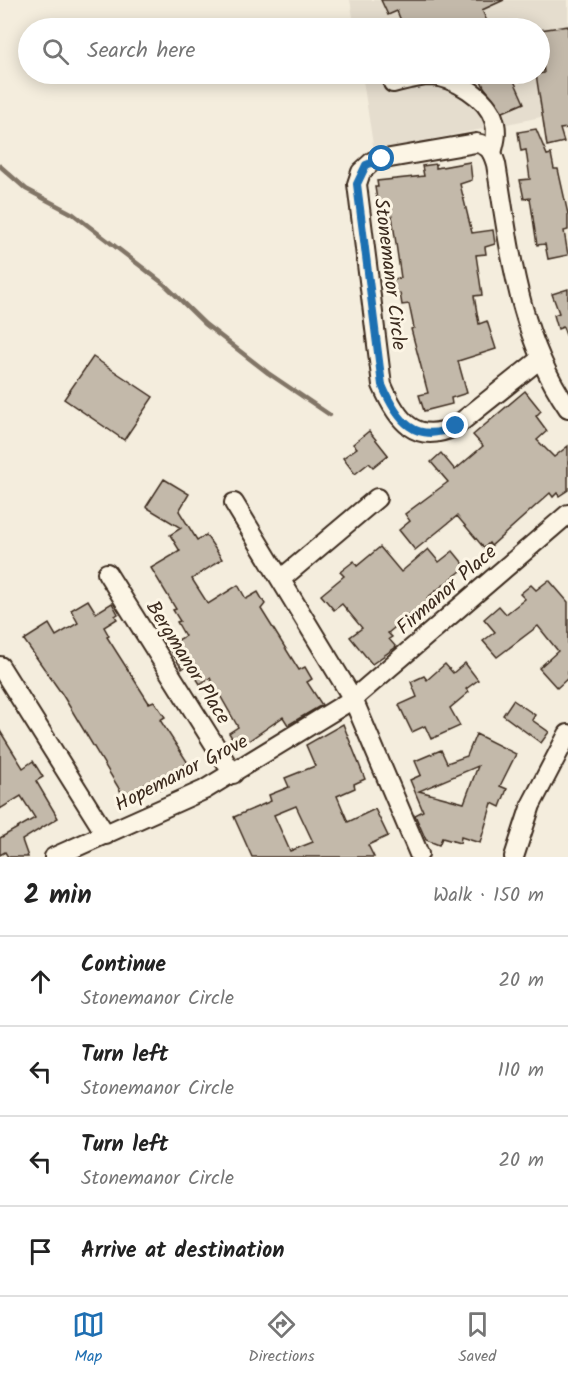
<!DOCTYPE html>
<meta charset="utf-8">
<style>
body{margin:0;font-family:Kalam,sans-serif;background:#f6f6f6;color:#222}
.stop{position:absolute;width:18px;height:18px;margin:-14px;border:4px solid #1f6fb2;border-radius:50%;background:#fff}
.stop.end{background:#1f6fb2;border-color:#fff;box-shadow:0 2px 6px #0008}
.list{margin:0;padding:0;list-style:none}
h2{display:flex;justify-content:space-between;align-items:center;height:78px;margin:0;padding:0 24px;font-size:26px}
h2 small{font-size:20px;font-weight:400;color:#767676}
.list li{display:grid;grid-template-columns:39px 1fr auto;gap:18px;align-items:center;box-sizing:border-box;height:90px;padding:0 24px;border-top:2px solid #e0e0e0}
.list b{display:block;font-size:22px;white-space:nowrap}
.list p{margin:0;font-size:20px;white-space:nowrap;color:#767676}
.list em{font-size:20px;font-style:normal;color:#767676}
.icon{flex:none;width:33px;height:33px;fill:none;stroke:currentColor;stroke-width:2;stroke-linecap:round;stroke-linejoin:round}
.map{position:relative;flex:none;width:568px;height:857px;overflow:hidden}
.search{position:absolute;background:#fff;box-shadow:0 3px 15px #0003;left:18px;right:18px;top:18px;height:66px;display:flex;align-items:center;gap:15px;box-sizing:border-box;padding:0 21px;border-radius:33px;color:#767676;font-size:22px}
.sheet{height:438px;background:#fff}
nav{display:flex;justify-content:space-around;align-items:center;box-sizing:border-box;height:84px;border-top:2px solid #e0e0e0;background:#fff;font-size:16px;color:#767676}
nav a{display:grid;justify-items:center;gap:3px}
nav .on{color:#1f6fb2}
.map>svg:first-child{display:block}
</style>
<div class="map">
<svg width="568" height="857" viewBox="0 0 568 857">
<rect width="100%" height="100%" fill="#f4eddd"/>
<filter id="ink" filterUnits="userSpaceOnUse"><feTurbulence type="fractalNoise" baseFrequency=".0167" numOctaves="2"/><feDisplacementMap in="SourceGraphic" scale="12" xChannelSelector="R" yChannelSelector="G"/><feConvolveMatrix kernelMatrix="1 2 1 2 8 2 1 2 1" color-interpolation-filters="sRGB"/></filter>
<g filter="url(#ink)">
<path fill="#e5ddce" d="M350,0H568V115L541,117L374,151L362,74H540V28H355Z"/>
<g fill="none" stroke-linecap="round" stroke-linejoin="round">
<path stroke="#817466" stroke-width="4.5" d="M0,166L26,189L73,214L164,284L205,324L268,373L330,415"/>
</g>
<g fill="#c3b9aa" stroke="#3b2a1e" stroke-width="1.5" fill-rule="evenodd">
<path d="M381,0H504L482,10L490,28H404L397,11L388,15Z"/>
<path d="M568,26V128L560,129L564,142L547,146L536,74L544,73L540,30Z"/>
<path d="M478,74H511L524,103L503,112L484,87Z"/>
<path d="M536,129L547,155L551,154L554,169H558L568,214V230L564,231L568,255L548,259L545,244L537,245L530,198L524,199L520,180L530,179L526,150L521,151L518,132Z"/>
<path d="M470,162L472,180L460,184L472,233L493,230L495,244L485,247L486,254L476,255L482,295L474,296L479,324L487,321L496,349L458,361L467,393L451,398L452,404L424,411L419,395L428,393L411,329L414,328L409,304L402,305L400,293L394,294L392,279L401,278L392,216L380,218L375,187H378L377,181L424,176L422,166L436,164V168Z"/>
<path d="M568,289V334L566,335L563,327L558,329L554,315L559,313L552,294Z"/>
<path d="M93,357L153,397L124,440L64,399Z"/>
<path d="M525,391L541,411L536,416L547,431L537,440L554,457L568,446V490L559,496L557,493L553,497L550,493L491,546L489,543L484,548L457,516L415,550L399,530L410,521L405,514L448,482L431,462L441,453L455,470L483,446L473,435Z"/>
<path d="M369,431L388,455L373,467L369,463L355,474L343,458L357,448L353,444Z"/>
<path d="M164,479L189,494L179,511L197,540L206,535L222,559L192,579L208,604L238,585L246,599L258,592L265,604L261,609L299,670L305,667L312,679L307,682L322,705L288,725L283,717L241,746L238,741L235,743L229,733L238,727L210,678L200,684L188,665L182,669L168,646L185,636L177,622L180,621L173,610L176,609L151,568L180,551L170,535L181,528L146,507Z"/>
<path d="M380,547L401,572L428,549L439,562L453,551L466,567L427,598L435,607L422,618L416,610L388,633L392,637L389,639L396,647L372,664L350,637L362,628L342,604L334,610L321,595L344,576L340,572L354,561L357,566Z"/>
<path d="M549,580L568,602V678L557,688L539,668L558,651L538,626L497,657L483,641L495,632L484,619L499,606L506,614L525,599L520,594L531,585L536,590Z"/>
<path d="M88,600L96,613L112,603L118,614L115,616L117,619L104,627L109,636L107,637L149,703L154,701L165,717L160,720L188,763L171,774L175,781L161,790L154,779L124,797L62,694L24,640L49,624L56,636L78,623L71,610Z"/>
<path d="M465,663L478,680L466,689L469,692L450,708L460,726L431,739L425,726L412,732L399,705L417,697L411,682L424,676L427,680L445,664L453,673Z"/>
<path d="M513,700L535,715L532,720L549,732L541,743L503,715Z"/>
<path d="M343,724L365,779L354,784L355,788L337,796L348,822L375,809L388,836L368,845L374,857H252L234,817L271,801L269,795L289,787L285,778L315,766L306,745ZM296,806L313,842L290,851L274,815Z"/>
<path d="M0,731L23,768L33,761L43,777L36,781L58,818L22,840L28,857H8L5,852L0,855V838L35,818L21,796L0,809Z"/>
<path d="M476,734L516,754L500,786L507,789L500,807L492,803L480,843L461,837L460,843L442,838L439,845L426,840L415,815L423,811L410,780L421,775L415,761L441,750L447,763L467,756ZM478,766L464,803L419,791Z"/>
</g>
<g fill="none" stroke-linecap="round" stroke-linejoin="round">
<g stroke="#3b2a1e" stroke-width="22">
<g id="minor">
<path d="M393,83C405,80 419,76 431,76C454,77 487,97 494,120C498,132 495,142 492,153"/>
<path d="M540,359L456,426C415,446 397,420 382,385L357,184L361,172L373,161L476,143C489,145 492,151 496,164C510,249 518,335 568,408"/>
<path d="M234,503L353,699L419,854"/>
<path d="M107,573L233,774"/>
<path d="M281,579L377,498"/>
<path d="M0,666L106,835"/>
<path d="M54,857L204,790L353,699L568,514"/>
<path d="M514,857L531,805L568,734"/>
</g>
</g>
<use href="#minor" stroke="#fcf5e5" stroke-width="18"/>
</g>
</g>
<g fill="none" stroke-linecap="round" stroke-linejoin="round" filter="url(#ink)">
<path stroke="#1f6fb2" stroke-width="8" d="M382,159L366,165L357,184L382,385C397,420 415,446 456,426"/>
</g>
<g text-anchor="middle" stroke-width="6" stroke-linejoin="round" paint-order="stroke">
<g font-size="20" fill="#3b2a1e" stroke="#fcf5e5">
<text transform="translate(391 274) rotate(83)" y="7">Stonemanor Circle</text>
<text transform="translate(446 589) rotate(-41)" y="7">Firmanor Place</text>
<text transform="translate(189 662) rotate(58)" y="7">Bergmanor Place</text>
<text transform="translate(181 772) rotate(-27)" y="7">Hopemanor Grove</text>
</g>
</g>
</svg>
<div class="stop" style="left:382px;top:159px"></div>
<div class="stop end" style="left:456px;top:426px"></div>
<div class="search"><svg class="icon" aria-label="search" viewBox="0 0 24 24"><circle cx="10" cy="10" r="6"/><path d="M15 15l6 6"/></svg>Search here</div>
</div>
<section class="sheet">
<h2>2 min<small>Walk · 150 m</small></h2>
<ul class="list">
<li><svg class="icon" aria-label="ahead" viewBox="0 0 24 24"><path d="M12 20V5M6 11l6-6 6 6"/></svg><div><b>Continue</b><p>Stonemanor Circle</p></div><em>20 m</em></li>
<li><svg class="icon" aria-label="left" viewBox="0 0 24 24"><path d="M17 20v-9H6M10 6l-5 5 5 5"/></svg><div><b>Turn left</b><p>Stonemanor Circle</p></div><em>110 m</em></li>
<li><svg class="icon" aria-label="left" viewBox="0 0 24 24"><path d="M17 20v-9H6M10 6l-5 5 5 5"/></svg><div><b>Turn left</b><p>Stonemanor Circle</p></div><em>20 m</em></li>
<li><svg class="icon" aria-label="arrive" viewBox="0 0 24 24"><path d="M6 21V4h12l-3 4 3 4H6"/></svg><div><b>Arrive at destination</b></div></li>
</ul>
</section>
<nav>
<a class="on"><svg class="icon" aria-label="map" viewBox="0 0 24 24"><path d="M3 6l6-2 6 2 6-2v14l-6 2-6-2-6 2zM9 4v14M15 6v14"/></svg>Map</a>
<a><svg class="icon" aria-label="directions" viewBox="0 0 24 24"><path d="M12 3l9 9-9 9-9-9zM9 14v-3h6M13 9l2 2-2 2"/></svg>Directions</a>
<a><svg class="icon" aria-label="saved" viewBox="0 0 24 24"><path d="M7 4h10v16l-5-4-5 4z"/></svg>Saved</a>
</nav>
